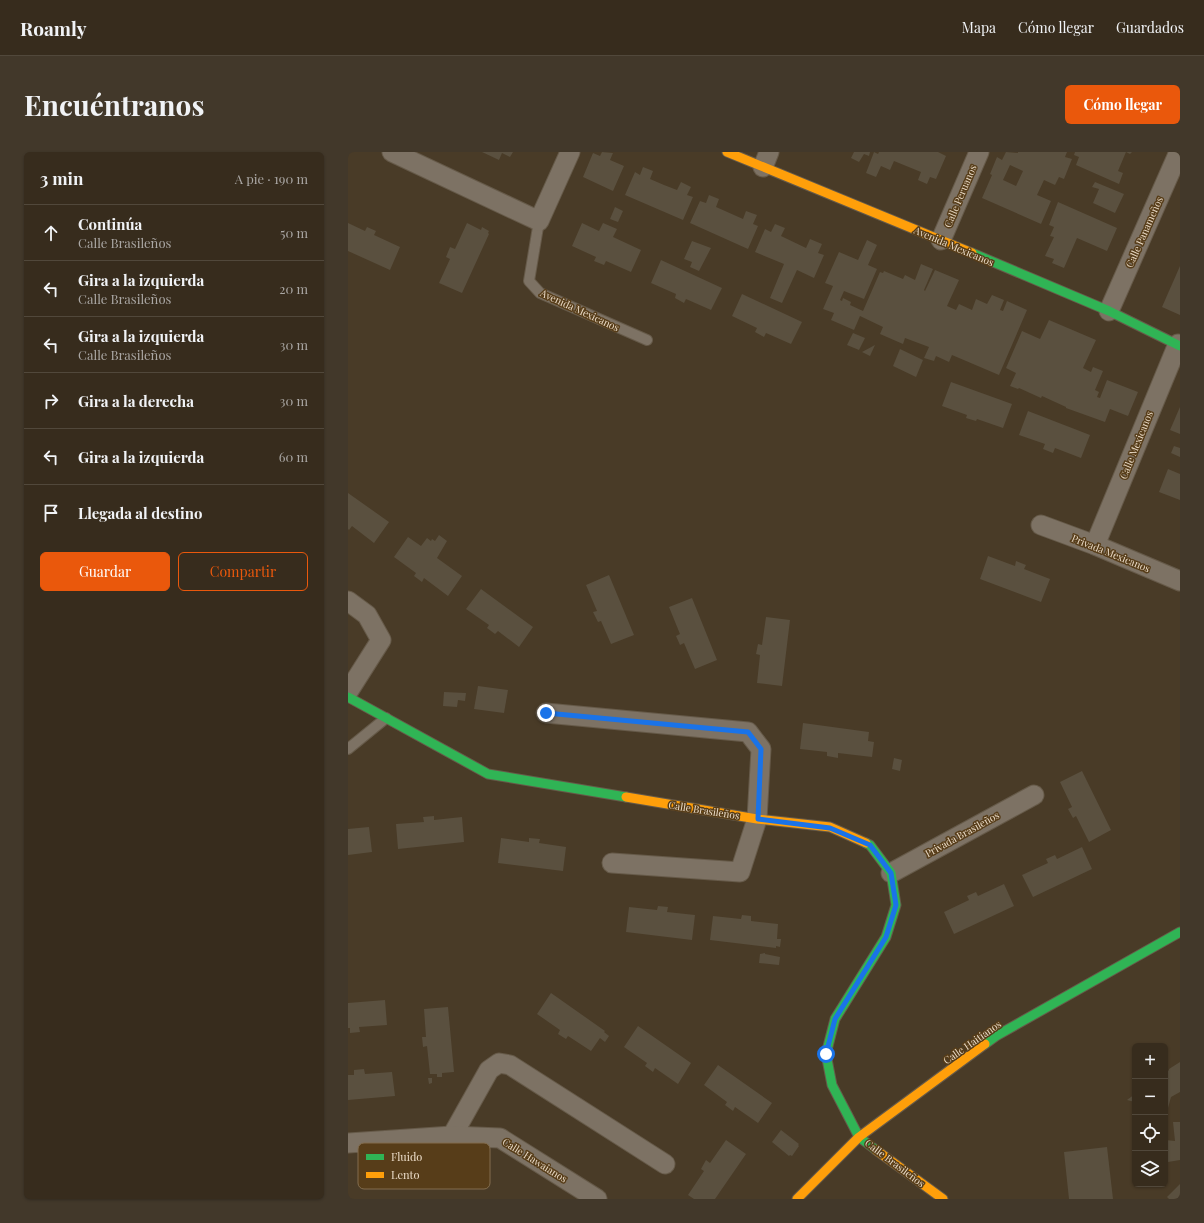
<!DOCTYPE html>
<html lang="es">
<meta charset="utf-8">
<style>
body{margin:0;font-family:"Playfair Display",serif;background:#42382a;color:#f1f3f6}
.controls{position:absolute;right:12px;bottom:12px;display:grid;overflow:hidden;border-radius:6px;box-shadow:0 1px 3px #0004}
.controls button{width:36px;height:36px;display:grid;place-items:center;padding:0;border:0;border-bottom:1px solid #51483b;background:#372c1d;color:#f1f3f6;font:20px sans-serif}
.stop{position:absolute;width:12px;height:12px;margin:-9px;border:3px solid #1a73e8;border-radius:50%;background:#fff}
.stop.end{background:#1a73e8;border-color:#fff;box-shadow:0 1px 4px #0008}
.list{margin:0;padding:0;list-style:none}
h2{display:flex;justify-content:space-between;align-items:center;height:52px;margin:0;padding:0 16px;font-size:17px}
h2 small{font-size:13px;font-weight:400;color:#aaa7a4}
.list li{display:grid;grid-template-columns:26px 1fr auto;gap:12px;align-items:center;box-sizing:border-box;height:56px;padding:0 16px;border-top:1px solid #51483b}
.list b{display:block;font-size:15px;white-space:nowrap}
.list p{margin:0;font-size:13px;white-space:nowrap;color:#aaa7a4}
.list em{font-size:13px;font-style:normal;color:#aaa7a4}
.actions{display:flex;gap:8px;padding:12px 16px}
.actions a{flex:1;padding:9px 0;border:1px solid #ea580c;border-radius:6px;text-align:center;font-size:14px;color:#ea580c}
.actions .main{background:#ea580c;color:#fff}
.icon{flex:none;width:22px;height:22px;fill:none;stroke:currentColor;stroke-width:2;stroke-linecap:round;stroke-linejoin:round}
.map{position:relative;flex:none;width:832px;height:1047px;overflow:hidden;border-radius:6px}
header{display:flex;align-items:center;gap:24px;box-sizing:border-box;height:56px;padding:0 20px;background:#372c1d;border-bottom:1px solid #51483b}
header strong{font-size:19px}
nav{display:flex;gap:22px;margin-inline-start:auto;font-size:14px}
.intro{display:flex;align-items:center;justify-content:space-between;box-sizing:border-box;height:96px;padding:0 24px}
h1{margin:0;font-size:28px}
.button{padding:10px 18px;border-radius:6px;background:#ea580c;color:#fff;font-size:14px;font-weight:700}
main{display:flex;gap:24px;padding:0 24px}
aside{flex:1;background:#372c1d;border-radius:6px;box-shadow:0 1px 3px #0004}
.map>svg:first-child{display:block}
</style>
<header>
<strong>Roamly</strong>
<nav><a>Mapa</a><a>Cómo llegar</a><a>Guardados</a></nav>
</header>
<div class="intro"><h1>Encuéntranos</h1><a class="button">Cómo llegar</a></div>
<main>
<aside>
<h2>3 min<small>A pie · 190 m</small></h2>
<ul class="list">
<li><svg class="icon" aria-label="ahead" viewBox="0 0 24 24"><path d="M12 20V5M6 11l6-6 6 6"/></svg><div><b>Continúa</b><p>Calle Brasileños</p></div><em>50 m</em></li>
<li><svg class="icon" aria-label="left" viewBox="0 0 24 24"><path d="M17 20v-9H6M10 6l-5 5 5 5"/></svg><div><b>Gira a la izquierda</b><p>Calle Brasileños</p></div><em>20 m</em></li>
<li><svg class="icon" aria-label="left" viewBox="0 0 24 24"><path d="M17 20v-9H6M10 6l-5 5 5 5"/></svg><div><b>Gira a la izquierda</b><p>Calle Brasileños</p></div><em>30 m</em></li>
<li><svg class="icon" aria-label="right" viewBox="0 0 24 24"><path d="M7 20v-9h11M14 6l5 5-5 5"/></svg><div><b>Gira a la derecha</b></div><em>30 m</em></li>
<li><svg class="icon" aria-label="left" viewBox="0 0 24 24"><path d="M17 20v-9H6M10 6l-5 5 5 5"/></svg><div><b>Gira a la izquierda</b></div><em>60 m</em></li>
<li><svg class="icon" aria-label="arrive" viewBox="0 0 24 24"><path d="M6 21V4h12l-3 4 3 4H6"/></svg><div><b>Llegada al destino</b></div></li>
</ul>
<div class="actions"><a class="main">Guardar</a><a>Compartir</a></div>
</aside>
<div class="map">
<svg width="832" height="1047" viewBox="0 0 832 1047">
<rect width="100%" height="100%" fill="#493b27"/>
<g fill="#5a503f" fill-rule="evenodd">
<path d="M134,0H165L162,5L154,1L151,8Z"/>
<path d="M254,0L265,1L262,8L276,14L265,39L235,25L245,1L252,4Z"/>
<path d="M506,0H522L521,4L516,2L511,10L503,6Z"/>
<path d="M526,0L530,2L531,0H590L598,4L588,27L582,25L579,32L570,28L573,20L546,9L542,18L533,14L528,25L518,21Z"/>
<path d="M658,0L670,1V0H719L717,5L724,7L716,27L711,25L707,33L696,28L689,43L703,49L693,72L634,46L644,23L642,22L649,5L654,8ZM662,13L675,19L668,34L655,28Z"/>
<path d="M727,0H784L782,2L778,0L770,19L775,21L771,32L728,13L731,5L726,3Z"/>
<path d="M295,15L305,19L302,27L316,33L329,38L333,30L343,35L339,43L345,45L335,68L277,43L287,20L292,23Z"/>
<path d="M747,30L776,42L767,61L745,51L751,37L744,35Z"/>
<path d="M361,43L371,47L368,55L395,67L398,59L409,63L405,72L410,74L400,97L342,71L352,49L358,51Z"/>
<path d="M710,50L769,76L759,99L729,86L716,116L704,111L706,107L697,104L706,85L702,84L706,75L701,73Z"/>
<path d="M267,55L275,59L270,70L262,67Z"/>
<path d="M0,71L17,79L19,75L28,79L26,83L52,95L42,118L0,99Z"/>
<path d="M119,71L133,78L134,75L141,79L140,81L141,82L114,141L91,131L102,107L98,105L102,95L107,97Z"/>
<path d="M234,71L251,79L255,71L269,77L265,85L293,98L283,120L258,109L256,113L246,109L248,105L224,94Z"/>
<path d="M427,72L437,76L433,84L458,96L462,87L474,92L470,101L476,103L466,126L449,118L434,151L422,146L436,112L407,100L417,77L423,80Z"/>
<path d="M519,88L529,93L520,113L529,117L516,147L496,139L492,148L494,149L495,146L503,150L502,153L515,159L532,120L535,121L536,119L555,127L557,123L567,128L573,112L585,117L576,138L577,139L587,118L611,128L599,154L608,158L611,152L624,158L628,147L639,152L644,143L656,148L652,158L655,159L659,149L679,158L651,223L604,203L601,210L588,204L586,209L576,206L581,195L557,186L555,192L532,182L535,175L512,164L506,178L483,168L486,161L475,157L485,134L477,131L491,100L510,108Z"/>
<path d="M344,89L363,96L351,119L342,115L344,110L336,107Z"/>
<path d="M313,108L374,136L363,158L338,147L336,151L327,146L328,142L303,131Z"/>
<path d="M832,114V163L814,155Z"/>
<path d="M394,142L454,170L443,192L418,181L416,185L407,180L409,176L384,164Z"/>
<path d="M701,168L748,188L735,216L743,220L745,215L755,219L747,238L751,240L749,245L752,246L759,228L790,240L780,264L762,257L757,270L718,256V255L694,244L693,246L671,236L670,237L662,234L668,221L658,216L674,179L692,187Z"/>
<path d="M505,181L517,186L511,198L499,193Z"/>
<path d="M527,193L522,204L514,200Z"/>
<path d="M552,197L575,208L568,225L545,214Z"/>
<path d="M603,230L664,252L655,276L629,267L628,269L618,266L619,263L594,254Z"/>
<path d="M832,255V282L822,278Z"/>
<path d="M680,259L742,283L733,306L707,296L705,301L695,297L697,292L671,283Z"/>
<path d="M826,294L832,296V305L823,301Z"/>
<path d="M820,317L832,322V348L811,340Z"/>
<path d="M0,341L41,370L26,391L4,374L1,378L0,377Z"/>
<path d="M91,383L99,389L89,406L114,424L100,444L76,426L74,430L66,424L68,421L46,405L60,385L73,394L79,386L83,389L84,387L87,389Z"/>
<path d="M640,404L667,414L668,409L678,413L676,417L702,427L693,450L632,427Z"/>
<path d="M261,423L286,483L263,492L253,469L250,470L245,460L249,459L238,433Z"/>
<path d="M133,437L185,475L171,495L150,479L147,482L139,476L141,473L118,457Z"/>
<path d="M344,446L369,508L347,517L336,491L332,493L328,484L332,482L321,455Z"/>
<path d="M418,465L442,468L434,534L409,531L412,503L408,502L410,492L414,493Z"/>
<path d="M130,534L160,538L156,561L126,557Z"/>
<path d="M96,540L118,541L117,549L110,548L109,555L95,554Z"/>
<path d="M455,571L521,580L520,589L526,590L524,605L490,601V606L479,604V600L452,597Z"/>
<path d="M546,606L554,608L552,619L544,617Z"/>
<path d="M734,619L763,678L741,690L728,664L725,666L720,657L724,655L712,630Z"/>
<path d="M86,664V668L114,665L116,690L50,697L48,672L76,670L75,665Z"/>
<path d="M21,675L24,700L0,703V677Z"/>
<path d="M153,686L181,690V686L192,687L191,691L218,695L215,719L150,711Z"/>
<path d="M734,695L744,717L685,745L674,723L700,711L698,707L707,703L709,707Z"/>
<path d="M656,732L666,754L606,782L596,760L621,748L619,744L628,740L630,744Z"/>
<path d="M310,754L320,755L319,760L347,763L344,788L278,780L281,755L309,758Z"/>
<path d="M394,763L403,764V769L430,772L429,787H433L432,795L428,794V796L362,788L365,764L393,767Z"/>
<path d="M417,801V802L432,805L431,813L411,811L412,802Z"/>
<path d="M203,841L257,879L256,880L261,884L257,890L252,886L243,899L220,884L218,887L210,882L212,878L189,862Z"/>
<path d="M37,848L39,873L11,875L12,880L2,881V876H0V851Z"/>
<path d="M100,855L106,920L94,921V925H89V922H82L79,894L75,895L74,885H78L76,857Z"/>
<path d="M290,874L343,911L330,932L307,916L305,920L297,914L299,911L276,895Z"/>
<path d="M832,910V940L823,945L820,956L817,955V918L819,917L821,919V917Z"/>
<path d="M370,913L424,951L410,971L387,955L385,959L377,953L379,950L356,933Z"/>
<path d="M16,917L17,922L44,920L47,944L0,948V923H6V918Z"/>
<path d="M80,926H84V931L81,932Z"/>
<path d="M787,942V950L779,948Z"/>
<path d="M825,970H832V1008L820,1010V1013L817,1014V988L827,989Z"/>
<path d="M433,978L451,992L450,993L451,994L444,1004L442,1003L441,1004L424,990Z"/>
<path d="M378,988L398,1002L367,1047H346L340,1043L356,1019L353,1017L358,1008L362,1011Z"/>
<path d="M759,995L765,1047H721L716,1000Z"/>
<path d="M832,1032V1047H821L819,1045Z"/>
</g>
<g fill="none" stroke-linecap="round" stroke-linejoin="round">
<g stroke="#665a49" stroke-width="12">
<g id="lane">
<path d="M191,69L181,129L192,141L299,188"/>
<path d="M0,597L38,566"/>
</g>
</g>
<g stroke="#665a49" stroke-width="21">
<g id="street">
<path d="M44,0L191,69L222,0"/>
<path d="M415,15L421,0"/>
<path d="M593,88L631,0"/>
<path d="M761,159L831,0"/>
<path d="M693,373L747,393L832,429"/>
<path d="M747,393L830,192"/>
<path d="M0,449L19,463L33,488L0,540"/>
<path d="M198,561L400,580L413,597L409,667L392,720L264,711"/>
<path d="M543,721L686,643"/>
<path d="M104,984L141,918L151,911L162,913L317,1012"/>
<path d="M0,991L104,984L152,986L249,1047"/>
</g>
</g>
<g stroke="#665a49" stroke-width="11">
<g id="fast">
<path d="M624,101L761,159L832,194"/>
<path d="M0,545L140,622L278,645"/>
<path d="M518,691L522,693L543,721L548,753L538,785L487,867L478,902L484,933L511,985L528,998"/>
<path d="M637,892L648,884L832,780"/>
</g>
</g>
<g stroke="#665a49" stroke-width="11">
<g id="slow">
<path d="M379,0L624,101"/>
<path d="M278,645L409,667L482,675L518,691"/>
<path d="M528,998L595,1047"/>
<path d="M449,1047L511,985L637,892"/>
</g>
</g>
<use href="#lane" stroke="#7d7264" stroke-width="10"/>
<use href="#street" stroke="#7d7264" stroke-width="19"/>
<use href="#fast" stroke="#30b455" stroke-width="9"/>
<use href="#slow" stroke="#ff9f0a" stroke-width="9"/>
</g>
<g fill="none" stroke-linecap="round" stroke-linejoin="round">
<path stroke="#1a73e8" stroke-width="5" d="M198,561L400,580L413,597L410,667L482,676L522,693L543,721L548,753L538,785L487,867L478,902"/>
</g>
<g text-anchor="middle" stroke-width="3" stroke-linejoin="round" paint-order="stroke">
<g font-size="10" fill="#ebdcc8" stroke="#573d19">
<text transform="translate(612 44) rotate(-67)" y="4">Calle Peruanos</text>
<text transform="translate(796 80) rotate(-66)" y="4">Calle Panameños</text>
<text transform="translate(606 94) rotate(23)" y="4">Avenida Mexicanos</text>
<text transform="translate(232 158) rotate(25)" y="4">Avenida Mexicanos</text>
<text transform="translate(788 293) rotate(-68)" y="4">Calle Mexicanos</text>
<text transform="translate(763 401) rotate(22)" y="4">Privada Mexicanos</text>
<text transform="translate(356 658) rotate(9)" y="4">Calle Brasileños</text>
<text transform="translate(614 682) rotate(-29)" y="4">Privada Brasileños</text>
<text transform="translate(624 890) rotate(-35)" y="4">Calle Haitianos</text>
<text transform="translate(187 1008) rotate(32)" y="4">Calle Hawaianos</text>
<text transform="translate(547 1011) rotate(37)" y="4">Calle Brasileños</text>
</g>
</g>
<rect x="10" y="991" width="132" height="46" rx="6" fill="#573d19" stroke="#836d4e" stroke-width="1"/>
<rect x="18" y="1002" width="18" height="6" fill="#30b455"/>
<rect x="18" y="1020" width="18" height="6" fill="#ff9f0a"/>
<g font-size="11" fill="#ebdcc8">
<text x="43" y="1009">Fluido</text>
<text x="43" y="1027">Lento</text>
</g>
</svg>
<div class="controls">
<button>+</button>
<button>−</button>
<button><svg class="icon" aria-label="locate" viewBox="0 0 24 24"><circle cx="12" cy="12" r="6"/><path d="M12 2v4M12 18v4M2 12h4M18 12h4"/></svg></button>
<button><svg class="icon" aria-label="layers" viewBox="0 0 24 24"><path d="M12 4l9 5-9 5-9-5zM3 14l9 5 9-5"/></svg></button>
</div>
<div class="stop" style="left:478px;top:902px"></div>
<div class="stop end" style="left:198px;top:561px"></div>
</div>
</main>
